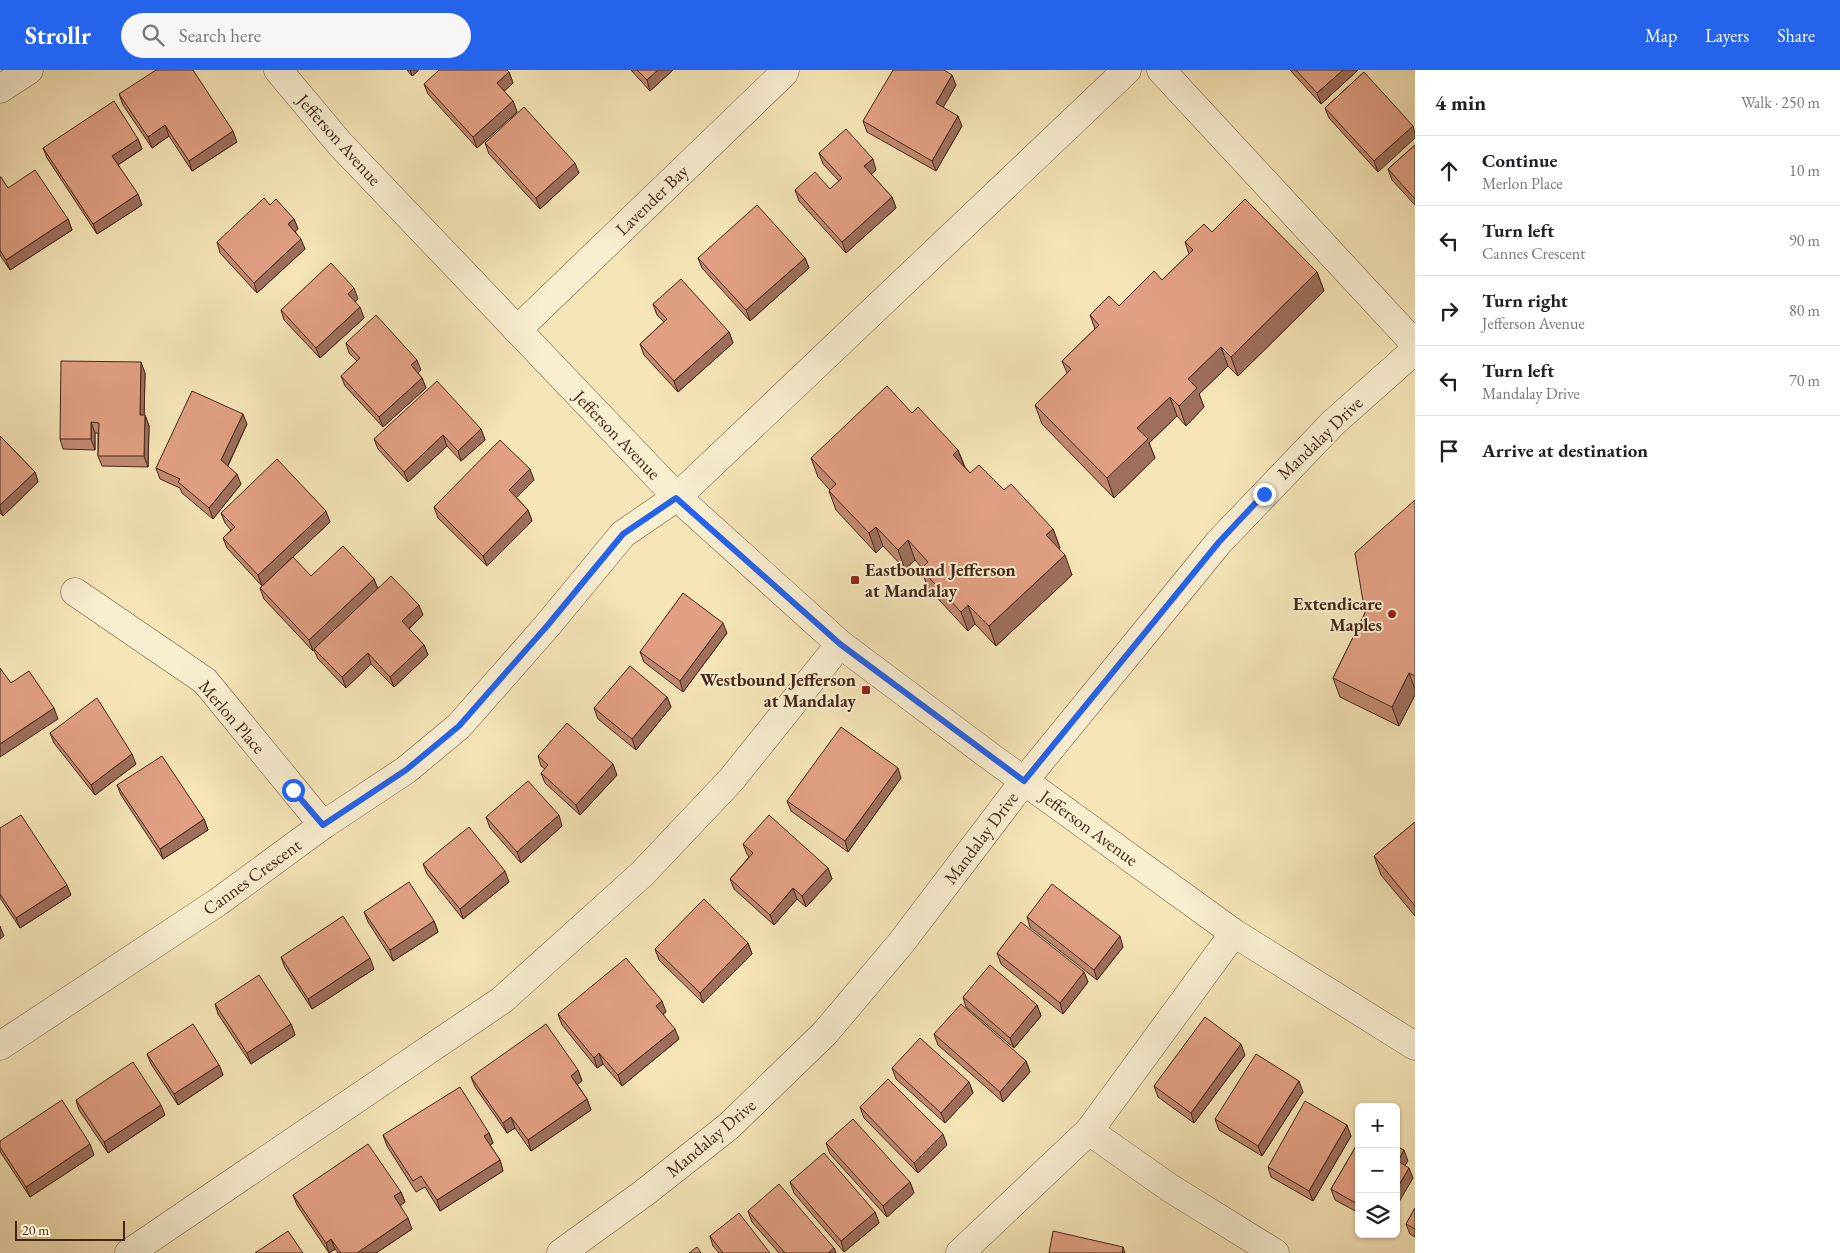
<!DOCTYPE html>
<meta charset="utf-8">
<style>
body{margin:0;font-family:"EB Garamond",serif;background:#f6f6f6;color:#202124}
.controls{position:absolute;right:15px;bottom:15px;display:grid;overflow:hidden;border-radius:8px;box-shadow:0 1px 4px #0004}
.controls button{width:45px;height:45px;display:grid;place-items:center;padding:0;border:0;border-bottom:1px solid #e0e0e0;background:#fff;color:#202124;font:25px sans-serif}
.scale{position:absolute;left:15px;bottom:12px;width:110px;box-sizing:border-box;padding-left:5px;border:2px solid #442618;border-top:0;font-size:14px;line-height:18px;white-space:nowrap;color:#442618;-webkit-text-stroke:4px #f8eed0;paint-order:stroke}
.stop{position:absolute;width:15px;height:15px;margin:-11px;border:4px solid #2563eb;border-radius:50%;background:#fff}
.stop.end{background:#2563eb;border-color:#fff;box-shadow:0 1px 5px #0008}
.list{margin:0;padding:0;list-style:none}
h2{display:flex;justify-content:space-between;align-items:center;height:65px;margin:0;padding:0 20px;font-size:21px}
h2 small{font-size:16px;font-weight:400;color:#757577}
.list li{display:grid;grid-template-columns:32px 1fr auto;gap:15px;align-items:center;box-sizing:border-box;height:70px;padding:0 20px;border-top:1px solid #e0e0e0}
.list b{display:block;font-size:19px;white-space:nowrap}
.list p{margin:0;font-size:16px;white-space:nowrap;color:#757577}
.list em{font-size:16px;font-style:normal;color:#757577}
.icon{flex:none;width:28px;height:28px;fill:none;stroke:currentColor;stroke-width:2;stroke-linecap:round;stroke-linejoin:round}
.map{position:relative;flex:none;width:1415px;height:1183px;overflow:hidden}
header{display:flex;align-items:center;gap:30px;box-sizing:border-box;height:70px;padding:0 25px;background:#2563eb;color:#fff}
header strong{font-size:24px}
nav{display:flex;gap:28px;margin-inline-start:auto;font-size:18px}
.search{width:350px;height:45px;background:#f6f6f6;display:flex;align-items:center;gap:12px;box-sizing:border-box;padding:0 18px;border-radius:28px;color:#757577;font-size:19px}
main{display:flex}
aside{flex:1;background:#fff}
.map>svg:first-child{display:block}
</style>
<header>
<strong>Strollr</strong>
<div class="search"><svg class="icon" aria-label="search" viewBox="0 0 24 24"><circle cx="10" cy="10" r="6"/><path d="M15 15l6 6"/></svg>Search here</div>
<nav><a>Map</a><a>Layers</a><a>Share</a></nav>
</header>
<main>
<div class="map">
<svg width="1415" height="1183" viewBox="0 0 1415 1183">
<rect width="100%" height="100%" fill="#f5e5b7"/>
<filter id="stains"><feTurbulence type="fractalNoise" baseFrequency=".004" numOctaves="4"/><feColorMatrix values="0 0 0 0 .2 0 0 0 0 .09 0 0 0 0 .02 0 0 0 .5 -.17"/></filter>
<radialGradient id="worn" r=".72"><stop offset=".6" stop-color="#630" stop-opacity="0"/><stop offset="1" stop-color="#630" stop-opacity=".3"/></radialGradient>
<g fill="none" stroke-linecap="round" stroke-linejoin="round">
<g stroke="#705640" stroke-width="29">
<g id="minor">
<path d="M278,0L340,74L677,427L840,574L991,687L1234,863L1415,976"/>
<path d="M1161,0L1415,274"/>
<path d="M0,19L29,0"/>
<path d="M517,260L784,3L785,0"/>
<path d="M75,522L205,611L323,755"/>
<path d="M0,976L218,832L323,755L406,700L459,656L547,556L623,464L677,427L1127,0"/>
<path d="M1089,1061L1170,1118L1275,1183"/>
<path d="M129,1183L502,930L642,804L731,710L840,574"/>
<path d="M561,1183L644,1123L729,1056L825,963L901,873L1024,711L1219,472L1333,353L1415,280"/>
<path d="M960,1183L1089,1061L1234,863"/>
</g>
</g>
<use href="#minor" stroke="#f8eed0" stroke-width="28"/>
</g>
<g fill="#c28a71" stroke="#442618">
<path d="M407,0H419L412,6Z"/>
<path d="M631,0H673L650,21Z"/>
<path d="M1290,0H1358L1321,34Z"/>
<path d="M509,2L513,13L504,21L513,31L517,42L477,78L428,24L424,14Z"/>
<path d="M1364,2L1378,102L1329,48L1325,38Z"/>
<path d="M956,15L943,37L962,56L936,101L867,62L863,51Z"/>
<path d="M119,24L237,72L192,101L169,66L152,78L123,35Z"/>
<path d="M138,69L142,79L118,95L142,135L97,164L47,88L43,78Z"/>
<path d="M485,73L579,103L540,139L489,84Z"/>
<path d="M1415,75V135L1392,110L1388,99Z"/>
<path d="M819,83L876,100L871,104L892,127L896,138L846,183L799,131L795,120L830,119L839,111L823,94Z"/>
<path d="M0,107L8,118L68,149L72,160L10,200L0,185Z"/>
<path d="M270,135L294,149L298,159L295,161L305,179L257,223L220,183L217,172Z"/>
<path d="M1212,162L1317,202L1324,221L1238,306L1228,296L1199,324L1204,337L1186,356L1177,346L1149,373L1155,388L1114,428L1042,354L1035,335L1067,303L1062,291L1095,259L1090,245L1119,236L1162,210L1189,184L1185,172Z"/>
<path d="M698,188H805L809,198L750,251L702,198Z"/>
<path d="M358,229L355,232L364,248L320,288L284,250L281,240Z"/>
<path d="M653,234L729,262L733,273L678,322L644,285L640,274L664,252L657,245Z"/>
<path d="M346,273L421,300L418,303L422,308L426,318L383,357L345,316L341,306L357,291L349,283Z"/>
<path d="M145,303L144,345H145L149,356L148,397L102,396L98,386V363H95V380L63,379L60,369Z"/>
<path d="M912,343L958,380L965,397L970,403L1004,420L1053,459L1060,478L1059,479L1072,505L996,576L975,554L968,561L928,518L921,499L922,498L915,490L905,499L883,476L876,483L836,440L829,421L830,420L818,407L811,388Z"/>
<path d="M247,354L228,396L241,414L213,449L182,423L180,418L160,409L156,398Z"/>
<path d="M481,359L485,370L461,391L447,376L408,412L378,379L374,369Z"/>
<path d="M0,366L35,402L38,412L3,446L0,443Z"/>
<path d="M534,410L516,427L528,440L532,451L487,496L438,448L434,437Z"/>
<path d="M1415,430V625L1399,656L1340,627L1333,608L1365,543Z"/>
<path d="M221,443L330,452L262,516L227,478L223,468L231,460L225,453Z"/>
<path d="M311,506L374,509L378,519L423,545L409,559L424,575L428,585L394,617L371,594L346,618L318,589L314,580L313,581L264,529L260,518Z"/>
<path d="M727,563L683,622L644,592L640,582Z"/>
<path d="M667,627L671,637L636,680L598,649L594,638Z"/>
<path d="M50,663L136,694L95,725L54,673Z"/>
<path d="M538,686L617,705L580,745L545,713L541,703L545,699L541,696Z"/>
<path d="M901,708L848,782L791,741L787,731Z"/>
<path d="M117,715L204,749L208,760L163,789L121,725Z"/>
<path d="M486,747L562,756L521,793L490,758Z"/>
<path d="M1415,752V846L1381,805L1374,786Z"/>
<path d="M0,758L71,825L20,858L0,828Z"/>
<path d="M743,774L828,798L832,809L806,837L797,829L774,855L734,819L730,809L749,787L747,784Z"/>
<path d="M423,794L509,812L463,849L427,804Z"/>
<path d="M364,842L434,851L438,862L393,891L368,852Z"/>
<path d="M1027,847L1123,877L1097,910L1030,857Z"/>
<path d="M748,873L752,884L703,933L659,890L655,879Z"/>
<path d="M997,883L1084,902L1088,912L1063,944L1001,894Z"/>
<path d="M281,887L374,899L312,939L285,898Z"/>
<path d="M963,927L1037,935L1041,946L1014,978L966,937Z"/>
<path d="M215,934L291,954L295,965L251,994L218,944Z"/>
<path d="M666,942L663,944L679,969L622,1016L603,994L597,998L562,955L558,944Z"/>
<path d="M934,964L1026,991L1030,1002L1003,1032L938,975Z"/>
<path d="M147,984L219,995L223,1005L178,1035L151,994Z"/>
<path d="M1245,985L1194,1053L1158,1027L1154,1016Z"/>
<path d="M892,998L969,1012L973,1023L945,1053L896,1009Z"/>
<path d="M578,1000L582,1011L577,1014L587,1029L591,1040L531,1081L515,1058L507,1063L475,1017L471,1007Z"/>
<path d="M1303,1022L1262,1086L1219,1060L1215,1049Z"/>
<path d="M76,1030L165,1045L108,1083L79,1040Z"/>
<path d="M860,1037L947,1075L918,1103L864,1048Z"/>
<path d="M489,1063L493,1073L490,1075L500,1090L503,1101L440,1141L425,1117L416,1122L387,1076L383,1065Z"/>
<path d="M1351,1066L1313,1131L1271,1107L1268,1097Z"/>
<path d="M0,1071L94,1085L30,1127L1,1083L0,1081Z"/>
<path d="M1359,1071V1143L1335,1130L1331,1119Z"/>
<path d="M826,1073L910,1112L914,1123L887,1147L830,1084Z"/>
<path d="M790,1112L875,1142L879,1153L844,1182L794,1123Z"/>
<path d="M401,1122L405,1132L400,1135L412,1159L376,1183H338L335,1179L329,1183L297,1135L293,1125Z"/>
<path d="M1415,1138V1167L1410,1164L1406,1154Z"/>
<path d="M748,1141L834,1178L836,1183H779L752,1152Z"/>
<path d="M710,1166L770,1183H719L713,1176Z"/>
</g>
<g fill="#9e705c" stroke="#442618">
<path d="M410,0H419L412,6Z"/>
<path d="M658,0H673L650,21L647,10Z"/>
<path d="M1343,0H1358L1321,34L1317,23Z"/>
<path d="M509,2L513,13L501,24L497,13Z"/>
<path d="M952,5L956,15L940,43L936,33Z"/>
<path d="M513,31L517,42L477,78L473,67Z"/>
<path d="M958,46L962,56L936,101L932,91Z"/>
<path d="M165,55L169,66L152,78L148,67Z"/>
<path d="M1413,56L1415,63V68L1378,102L1374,91Z"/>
<path d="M233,61L237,72L192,101L189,91Z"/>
<path d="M138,69L142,79L116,96L112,86Z"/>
<path d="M873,89L876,100L868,107L864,96Z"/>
<path d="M575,93L579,103L540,139L536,128Z"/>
<path d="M138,124L142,135L97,164L93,154Z"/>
<path d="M892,127L896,138L846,183L842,172Z"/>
<path d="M68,149L72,160L10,200L6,190Z"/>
<path d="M294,149L298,159L292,164L288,154Z"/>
<path d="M301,169L305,179L257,223L254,213Z"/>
<path d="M805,188L809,198L750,251L746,240Z"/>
<path d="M1317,202L1324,221L1238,306L1231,287Z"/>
<path d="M354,218L358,229L352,234L348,224Z"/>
<path d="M360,237L364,248L320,288L316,278Z"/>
<path d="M729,262L733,273L678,322L674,311Z"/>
<path d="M1221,277L1228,296L1199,324L1204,337L1186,356L1179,336L1188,309Z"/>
<path d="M417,290L421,300L415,306L411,295Z"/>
<path d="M141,292L145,303L144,355L140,345Z"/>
<path d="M422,308L426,318L383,357L379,347Z"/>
<path d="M1170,327L1177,346L1149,373L1155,388L1114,428L1107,408L1137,358Z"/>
<path d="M243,344L247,354L225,401L221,390Z"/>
<path d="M145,345L149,356L148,397L144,386Z"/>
<path d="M91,352L95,363V380L91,369Z"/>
<path d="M481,359L485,370L461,391L458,381Z"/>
<path d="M443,365L447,376L408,412L404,402Z"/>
<path d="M958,380L965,399L953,385Z"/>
<path d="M530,399L534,410L513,431L509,420Z"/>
<path d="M35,402L38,412L3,446L0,438V435Z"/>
<path d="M237,404L241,414L213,449L209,438Z"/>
<path d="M528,440L532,451L487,496L483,486Z"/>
<path d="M326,441L330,452L262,516L258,505Z"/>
<path d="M876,457L883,476L876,483L869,463Z"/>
<path d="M1053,459L1060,478L1053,485L1046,465Z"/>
<path d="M908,470L915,490L905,499L898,480Z"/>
<path d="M1065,485L1072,505L996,576L989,556Z"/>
<path d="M374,509L378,520L313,581L309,570Z"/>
<path d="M419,535L423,545L405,562L402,551Z"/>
<path d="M968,535L975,554L968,561L961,542Z"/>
<path d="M723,553L727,563L683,622L680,611Z"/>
<path d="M424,575L428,585L394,617L390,607Z"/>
<path d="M368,583L371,594L346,618L342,607Z"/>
<path d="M1409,603L1415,619V625L1399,656L1392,637Z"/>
<path d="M667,627L671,637L636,680L632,669Z"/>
<path d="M54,638L58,649L0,687V674Z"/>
<path d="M132,684L136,694L95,725L91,715Z"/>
<path d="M613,694L617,705L580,745L576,735Z"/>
<path d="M898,698L901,708L848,782L845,771Z"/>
<path d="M559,745L562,756L521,793L517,782Z"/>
<path d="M204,749L208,760L163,789L160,779Z"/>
<path d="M828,798L832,809L806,837L802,826Z"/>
<path d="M505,801L509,812L463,849L460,839Z"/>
<path d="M67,815L71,825L20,858L16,848Z"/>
<path d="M793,818L797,829L774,855L770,845Z"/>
<path d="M434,851L438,862L393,891L390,880Z"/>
<path d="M0,856L4,866L0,869Z"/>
<path d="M1120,866L1123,877L1097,910L1094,900Z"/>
<path d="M748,873L752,884L703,933L700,923Z"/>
<path d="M370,888L374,899L312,939L308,929Z"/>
<path d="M1084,902L1088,912L1063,944L1060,933Z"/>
<path d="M662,931L666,942L660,946L656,936Z"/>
<path d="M1037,935L1041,946L1014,978L1010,968Z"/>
<path d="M291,954L295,965L251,994L247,983Z"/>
<path d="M675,959L679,969L622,1016L618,1005Z"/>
<path d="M1241,974L1245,985L1194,1053L1191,1043Z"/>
<path d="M599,983L603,994L597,998L594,988Z"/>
<path d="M1026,991L1030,1002L1003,1032L1000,1022Z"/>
<path d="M219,995L223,1005L178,1035L174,1024Z"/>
<path d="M578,1000L582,1011L575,1016L571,1006Z"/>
<path d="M1299,1011L1303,1022L1262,1086L1258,1076Z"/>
<path d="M969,1012L973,1023L945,1053L941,1043Z"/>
<path d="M587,1029L591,1040L531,1081L528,1070Z"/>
<path d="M161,1035L165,1045L108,1083L104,1072Z"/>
<path d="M511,1047L515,1058L507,1063L503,1053Z"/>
<path d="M1347,1055L1351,1066L1313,1131L1309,1121Z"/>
<path d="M489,1063L493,1073L488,1077L484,1066Z"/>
<path d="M943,1064L947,1075L918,1103L914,1093Z"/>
<path d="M90,1074L94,1085L30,1127L26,1117Z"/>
<path d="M1404,1080L1408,1091L1401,1101L1398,1091Z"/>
<path d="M500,1090L503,1101L440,1141L437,1130Z"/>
<path d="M1409,1098L1413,1108L1396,1137V1120Z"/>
<path d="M910,1112L914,1123L887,1147L883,1136Z"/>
<path d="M401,1122L405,1132L398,1137L394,1126Z"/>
<path d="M875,1142L879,1153L844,1182L841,1171Z"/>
<path d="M408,1148L412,1159L376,1183H357Z"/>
<path d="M331,1169L335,1179L329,1183L326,1173Z"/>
<path d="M1123,1177L1125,1183H1122Z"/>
<path d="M834,1178L836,1183H828Z"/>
</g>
<g fill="#e1a083" stroke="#442618">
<path d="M156,0H193L233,61L189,91L165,55L148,67L119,24Z"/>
<path d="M439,0H507L509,2L497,13L513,31L473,67L424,14Z"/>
<path d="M637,0H658L647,10Z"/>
<path d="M893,0H944L952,5L936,33L958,46L932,91L863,51Z"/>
<path d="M1296,0H1343L1317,23Z"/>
<path d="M1364,2L1413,56L1374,91L1325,38Z"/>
<path d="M114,31L138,69L112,86L138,124L93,154L43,78Z"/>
<path d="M524,37L575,93L536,128L485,73Z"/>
<path d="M846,59L873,89L864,96L892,127L842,172L795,120L815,102L830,119L842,108L819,83Z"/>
<path d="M1415,75V129L1388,99Z"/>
<path d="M35,100L68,149L6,190L0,180V107H1L8,118Z"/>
<path d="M264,128L270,135L276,129L294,149L288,154L301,169L254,213L217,172Z"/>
<path d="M1245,129L1317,202L1231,287L1221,277L1188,309L1197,318L1179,336L1170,327L1137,358L1148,369L1107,408L1035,335L1071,299L1062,291L1099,255L1090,245L1109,226L1119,236L1154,201L1162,210L1193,180L1185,172L1204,154L1212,162Z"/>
<path d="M757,135L805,188L746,240L698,188Z"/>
<path d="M331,193L354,218L348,224L360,237L316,278L281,240Z"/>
<path d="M681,209L729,262L674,311L640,274L667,249L653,234Z"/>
<path d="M376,245L417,290L411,295L422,308L379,347L341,306L360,288L346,273Z"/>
<path d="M61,291L141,292L140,345H145L144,386H98L99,353L91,352V369H60Z"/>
<path d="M437,311L481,359L458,381L443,365L404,402L374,369Z"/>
<path d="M887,316L912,343L918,337L958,380L953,385L970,403L979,395L1004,420L1011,414L1053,459L1046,465L1065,485L989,556L968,535L961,542L921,499L928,492L908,470L898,480L876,457L869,463L829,421L836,414L811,388Z"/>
<path d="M192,321L243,344L221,390L237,404L209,438L178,412L180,409L156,398Z"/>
<path d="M0,366L35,402L0,435Z"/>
<path d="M500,370L530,399L509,420L528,440L483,486L434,437Z"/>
<path d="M277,389L326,441L258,505L223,468L235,457L221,443Z"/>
<path d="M1415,430V606L1409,603L1392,637L1333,608L1365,543L1355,483Z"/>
<path d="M343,476L374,509L309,570L260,518L293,487L311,506Z"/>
<path d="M391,506L419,535L402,551L424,575L390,607L368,583L342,607L314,579Z"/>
<path d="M683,523L723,553L680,611L640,582Z"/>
<path d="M630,596L667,627L632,669L594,638Z"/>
<path d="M0,598L11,613L29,601L54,638L0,674Z"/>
<path d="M97,628L132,684L91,715L50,663Z"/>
<path d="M567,653L613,694L576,735L541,703L548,695L538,686Z"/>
<path d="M841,657L898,698L845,771L787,731Z"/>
<path d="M162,686L204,749L160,779L117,715Z"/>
<path d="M528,711L559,745L517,782L486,747Z"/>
<path d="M21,745L67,815L16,848L0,824V758Z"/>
<path d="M769,745L828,798L802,826L793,818L770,845L730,809L753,783L743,774Z"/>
<path d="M1415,752V836L1374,786Z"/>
<path d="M469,757L505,801L460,839L423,794Z"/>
<path d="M409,812L434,851L390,880L364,842Z"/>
<path d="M1052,814L1120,866L1094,900L1027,847Z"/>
<path d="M704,829L748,873L700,923L655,879Z"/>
<path d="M343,846L370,888L308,929L281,887Z"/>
<path d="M1021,852L1084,902L1060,933L997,883Z"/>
<path d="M626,888L662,931L656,936L675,959L618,1005L599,983L594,988L558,944Z"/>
<path d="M990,895L1037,935L1010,968L963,927Z"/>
<path d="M259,905L291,954L247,983L215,934Z"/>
<path d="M961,934L1026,991L1000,1022L934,964Z"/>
<path d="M1205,947L1241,974L1191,1043L1154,1016Z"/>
<path d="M193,954L219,995L174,1024L147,984Z"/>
<path d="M546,954L578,1000L571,1006L587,1029L528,1070L511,1047L503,1053L471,1007Z"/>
<path d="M920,968L969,1012L941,1043L892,998Z"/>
<path d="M1256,984L1299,1011L1258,1076L1215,1049Z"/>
<path d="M133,992L161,1035L104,1072L76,1030Z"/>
<path d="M888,1009L943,1064L914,1093L860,1037Z"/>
<path d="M460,1017L489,1063L484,1066L500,1090L437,1130L421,1106L413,1111L383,1065Z"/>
<path d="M62,1030L90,1074L26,1117L0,1077V1071Z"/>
<path d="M1305,1031L1347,1055L1309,1121L1268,1097Z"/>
<path d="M853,1049L910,1112L883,1136L826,1073Z"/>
<path d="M1359,1071V1135L1331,1119Z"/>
<path d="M368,1074L401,1122L394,1126L408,1148L357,1183H341L331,1169L326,1173L293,1125Z"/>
<path d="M1396,1076L1404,1080L1398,1091L1409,1098L1396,1120Z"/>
<path d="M824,1083L875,1142L841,1171L790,1112Z"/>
<path d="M779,1114L834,1178L828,1183H785L748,1141Z"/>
<path d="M1415,1138V1159L1406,1154Z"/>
<path d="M739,1143L770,1183H723L710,1166Z"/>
<path d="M288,1161L303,1183H255Z"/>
<path d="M1053,1161L1123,1177L1122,1183H1049Z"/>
<path d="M697,1177L701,1183H689Z"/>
</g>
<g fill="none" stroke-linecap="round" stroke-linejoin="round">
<path stroke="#2563eb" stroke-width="6" d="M293,720L323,755L406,700L459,656L547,556L623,464L676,428L840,574L1024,711L1219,472L1264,424"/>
</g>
<g fill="#8f2418" stroke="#f8eed0" stroke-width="2">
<rect x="850" y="505" width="10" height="10" rx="2.5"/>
<circle cx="1392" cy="544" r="5"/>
<rect x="861" y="615" width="10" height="10" rx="2.5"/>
</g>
<g text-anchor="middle" stroke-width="4" stroke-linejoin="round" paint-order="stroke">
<g font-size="18" fill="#442618" stroke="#f8eed0">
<text transform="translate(339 70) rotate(48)" y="6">Jefferson Avenue</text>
<text transform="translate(652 130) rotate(-44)" y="6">Lavender Bay</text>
<text transform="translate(617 365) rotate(46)" y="6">Jefferson Avenue</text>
<text transform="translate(1320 368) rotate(-44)" y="6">Mandalay Drive</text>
<text transform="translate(232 647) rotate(49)" y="6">Merlon Place</text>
<text transform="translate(1089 758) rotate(36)" y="6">Jefferson Avenue</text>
<text transform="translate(981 768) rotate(-53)" y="6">Mandalay Drive</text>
<text transform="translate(252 807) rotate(-36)" y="6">Cannes Crescent</text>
<text transform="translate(711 1068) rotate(-40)" y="6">Mandalay Drive</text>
</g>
<g font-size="18" font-weight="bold" fill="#442618" stroke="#f8eed0" text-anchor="end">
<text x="865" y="506" text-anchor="start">Eastbound Jefferson<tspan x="865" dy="21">at Mandalay</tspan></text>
<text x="1382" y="540">Extendicare<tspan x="1382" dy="21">Maples</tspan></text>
<text x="856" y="616">Westbound Jefferson<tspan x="856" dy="21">at Mandalay</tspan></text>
</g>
</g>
<rect width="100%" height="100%" filter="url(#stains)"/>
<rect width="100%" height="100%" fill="url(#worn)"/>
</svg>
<div class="controls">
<button>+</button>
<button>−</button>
<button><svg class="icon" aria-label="layers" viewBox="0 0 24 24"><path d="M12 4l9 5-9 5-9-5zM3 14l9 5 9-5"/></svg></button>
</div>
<div class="scale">20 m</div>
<div class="stop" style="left:293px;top:720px"></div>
<div class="stop end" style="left:1264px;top:424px"></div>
</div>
<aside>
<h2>4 min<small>Walk · 250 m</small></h2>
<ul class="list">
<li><svg class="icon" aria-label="ahead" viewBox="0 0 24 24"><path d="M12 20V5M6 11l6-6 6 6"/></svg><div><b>Continue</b><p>Merlon Place</p></div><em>10 m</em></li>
<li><svg class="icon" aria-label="left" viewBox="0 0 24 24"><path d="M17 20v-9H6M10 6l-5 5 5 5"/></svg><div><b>Turn left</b><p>Cannes Crescent</p></div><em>90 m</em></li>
<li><svg class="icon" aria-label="right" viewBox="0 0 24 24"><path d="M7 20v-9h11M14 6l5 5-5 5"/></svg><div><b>Turn right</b><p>Jefferson Avenue</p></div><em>80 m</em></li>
<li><svg class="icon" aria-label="left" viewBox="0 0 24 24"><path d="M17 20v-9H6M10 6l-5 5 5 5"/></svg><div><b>Turn left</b><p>Mandalay Drive</p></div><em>70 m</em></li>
<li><svg class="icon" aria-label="arrive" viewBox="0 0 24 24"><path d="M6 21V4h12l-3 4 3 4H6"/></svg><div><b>Arrive at destination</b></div></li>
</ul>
</aside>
</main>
